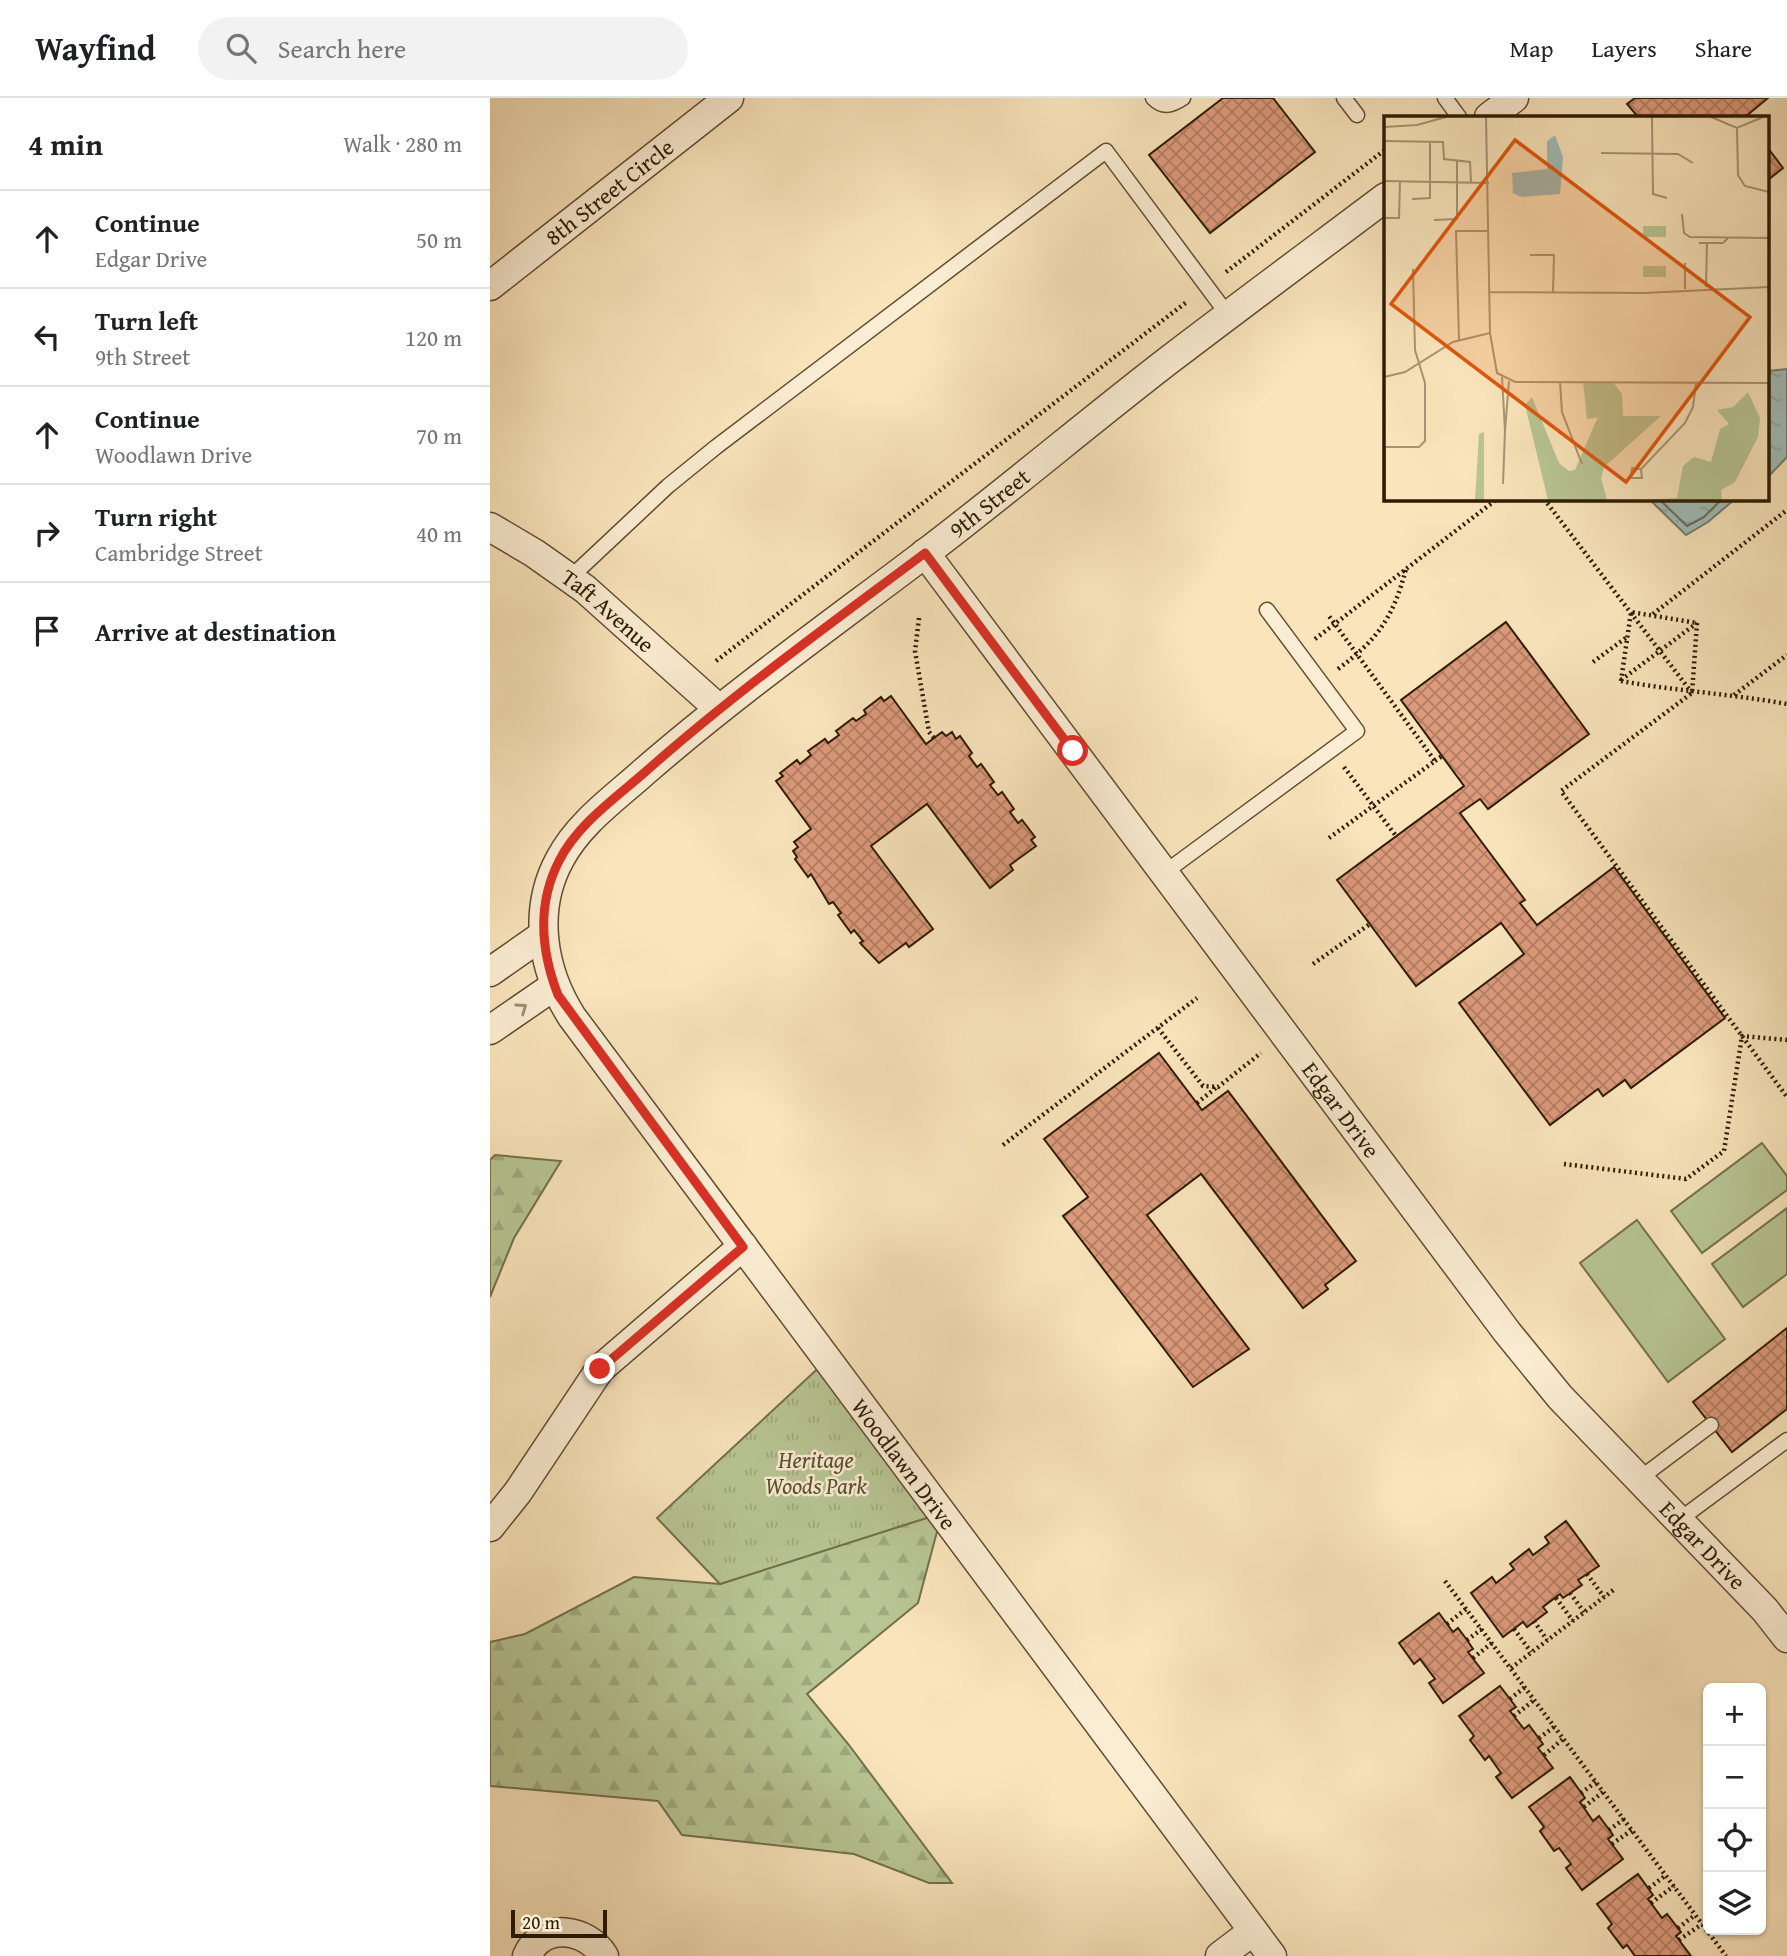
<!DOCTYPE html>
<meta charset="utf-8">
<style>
body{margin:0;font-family:"Gentium Book Plus",serif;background:#f2f2f2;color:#202124}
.controls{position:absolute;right:21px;bottom:21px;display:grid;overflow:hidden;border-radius:10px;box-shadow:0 2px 5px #0004}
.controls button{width:63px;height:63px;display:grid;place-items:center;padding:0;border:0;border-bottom:2px solid #e0e0e0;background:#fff;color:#202124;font:35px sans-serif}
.scale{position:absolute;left:21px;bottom:18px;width:96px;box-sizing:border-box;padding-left:7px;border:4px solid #2e1b02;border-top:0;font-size:19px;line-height:24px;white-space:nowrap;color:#2e1b02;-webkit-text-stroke:5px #fbedd3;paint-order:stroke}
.stop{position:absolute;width:21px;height:21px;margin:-16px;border:5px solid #d93025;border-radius:50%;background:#fff}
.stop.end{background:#d93025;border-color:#fff;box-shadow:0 2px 7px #0008}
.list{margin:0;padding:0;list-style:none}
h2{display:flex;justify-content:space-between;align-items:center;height:91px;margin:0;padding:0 28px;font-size:30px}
h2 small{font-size:23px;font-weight:400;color:#757577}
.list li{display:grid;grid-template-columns:46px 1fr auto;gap:21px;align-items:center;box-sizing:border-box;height:98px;padding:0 28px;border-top:2px solid #e0e0e0}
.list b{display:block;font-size:26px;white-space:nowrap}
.list p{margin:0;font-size:23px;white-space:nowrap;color:#757577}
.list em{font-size:23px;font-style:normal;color:#757577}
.icon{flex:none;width:38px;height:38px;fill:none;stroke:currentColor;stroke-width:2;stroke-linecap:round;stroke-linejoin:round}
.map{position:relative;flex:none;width:1297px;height:1858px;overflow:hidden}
header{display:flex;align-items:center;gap:42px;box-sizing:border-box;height:98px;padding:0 35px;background:#fff;border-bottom:2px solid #e0e0e0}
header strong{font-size:33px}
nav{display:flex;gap:38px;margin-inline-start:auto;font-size:24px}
.search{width:490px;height:63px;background:#f2f2f2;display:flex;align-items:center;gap:18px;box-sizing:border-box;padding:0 24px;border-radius:38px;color:#757577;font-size:26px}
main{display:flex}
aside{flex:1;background:#fff}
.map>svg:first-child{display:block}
</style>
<header>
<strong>Wayfind</strong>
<div class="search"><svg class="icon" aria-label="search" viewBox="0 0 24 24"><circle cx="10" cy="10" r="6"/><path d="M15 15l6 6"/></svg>Search here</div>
<nav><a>Map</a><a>Layers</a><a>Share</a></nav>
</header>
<main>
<aside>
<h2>4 min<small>Walk · 280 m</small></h2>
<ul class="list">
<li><svg class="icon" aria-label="ahead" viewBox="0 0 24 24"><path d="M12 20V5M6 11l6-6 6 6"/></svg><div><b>Continue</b><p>Edgar Drive</p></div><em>50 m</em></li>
<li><svg class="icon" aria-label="left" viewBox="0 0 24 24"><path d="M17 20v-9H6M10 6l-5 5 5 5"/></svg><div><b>Turn left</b><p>9th Street</p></div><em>120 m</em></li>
<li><svg class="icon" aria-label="ahead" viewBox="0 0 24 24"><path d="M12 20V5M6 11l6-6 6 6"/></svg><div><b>Continue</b><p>Woodlawn Drive</p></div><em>70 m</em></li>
<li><svg class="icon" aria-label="right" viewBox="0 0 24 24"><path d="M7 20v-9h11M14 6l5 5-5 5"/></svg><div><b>Turn right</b><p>Cambridge Street</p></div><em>40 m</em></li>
<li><svg class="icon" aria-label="arrive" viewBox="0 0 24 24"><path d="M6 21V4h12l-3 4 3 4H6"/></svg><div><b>Arrive at destination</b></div></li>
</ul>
</aside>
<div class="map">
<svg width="1297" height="1858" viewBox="0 0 1297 1858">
<defs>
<pattern id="forest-firs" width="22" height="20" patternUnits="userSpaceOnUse" patternTransform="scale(1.75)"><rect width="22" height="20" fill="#b8c594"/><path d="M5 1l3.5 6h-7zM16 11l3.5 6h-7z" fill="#9ea97e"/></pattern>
<pattern id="park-tufts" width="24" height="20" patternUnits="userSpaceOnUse" patternTransform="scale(1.75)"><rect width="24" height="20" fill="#b8c594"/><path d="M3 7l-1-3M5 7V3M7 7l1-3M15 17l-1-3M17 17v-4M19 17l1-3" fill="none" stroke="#9ea97e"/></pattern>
<pattern id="water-ripples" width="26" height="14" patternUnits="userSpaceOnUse" patternTransform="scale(1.75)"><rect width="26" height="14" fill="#a0bdb8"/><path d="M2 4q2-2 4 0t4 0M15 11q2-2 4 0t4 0" fill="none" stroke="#8aa29d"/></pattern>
<pattern id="building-cross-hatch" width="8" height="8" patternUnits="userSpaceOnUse" patternTransform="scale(1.75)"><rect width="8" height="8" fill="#dc9a7b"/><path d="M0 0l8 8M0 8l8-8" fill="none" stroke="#b37d63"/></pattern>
</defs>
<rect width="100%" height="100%" fill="#f9e4bb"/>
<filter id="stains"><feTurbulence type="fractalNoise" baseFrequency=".00286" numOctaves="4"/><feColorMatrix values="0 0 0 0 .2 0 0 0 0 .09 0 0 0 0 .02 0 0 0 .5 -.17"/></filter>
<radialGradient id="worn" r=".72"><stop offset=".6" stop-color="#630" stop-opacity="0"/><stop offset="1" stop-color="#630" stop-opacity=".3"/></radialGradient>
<g fill="#b8c594" stroke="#73704b" stroke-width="2">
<path d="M1272,1045L1297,1078V1092L1212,1155L1181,1113Z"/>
<path d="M1297,1110V1176L1253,1209L1222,1166Z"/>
<path d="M1147,1122L1235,1241L1178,1284L1090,1165Z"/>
</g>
<g fill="url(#forest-firs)" stroke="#73704b" stroke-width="2">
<path d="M5,1057L71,1063L24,1140L0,1199V1062Z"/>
<path d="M452,1415L428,1505L317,1596L359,1647L462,1785H439L364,1756L192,1737L168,1703L0,1688V1544L35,1536L144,1479L230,1486Z"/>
</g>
<path fill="url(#park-tufts)" stroke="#73704b" stroke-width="2" d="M336,1263L452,1415L230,1486L167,1420Z"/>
<g fill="url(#water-ripples)" stroke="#727c6f" stroke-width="2">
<path d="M1297,271V359L1278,379V273Z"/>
<path d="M1159,401H1245L1218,424L1196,437Z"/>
</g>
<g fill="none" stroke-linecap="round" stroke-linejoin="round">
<path stroke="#676c5d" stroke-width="2" d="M1169,401L1197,428L1214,419L1232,401"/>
</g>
<g fill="url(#building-cross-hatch)" stroke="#2e1b02" stroke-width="2">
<path d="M733,0H783L825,54L720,135L659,57Z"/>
<path d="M1145,0H1278L1255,19H1148L1137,6Z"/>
<path d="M1278,50L1293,70L1278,82Z"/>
<path d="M1016,524L1099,636L998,711L990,701L970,715L1035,802L1030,805L1047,827L1124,769L1235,920L1141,990L1135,982L1113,998L1108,991L1060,1027L969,905L1034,856L1011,825L926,888L847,782L974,688L911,602Z"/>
<path d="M401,598L436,646L452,634L456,638L462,634L466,641L470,638L482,655L479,658L487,669L491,666L504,684L500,687L508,697L512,694L524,711L520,714L528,725L532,722L545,739L541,742L546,748L520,767L523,772L500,790L437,706L381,748L443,831L419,849L416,845L389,865L370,845L373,843L364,832L361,835L348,817L351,815L343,804L339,806L321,776L318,779L305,761L307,759L303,753L308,749L304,744L321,731L286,683L293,678L290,675L307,662L310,666L321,657L318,653L335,641L338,645L349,637L346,633L363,620L366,623L376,616L374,612L391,599L394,603Z"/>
<path d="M669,955L712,1012L738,993L866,1163L835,1187L838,1191L813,1210L711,1076L657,1117L759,1251L703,1289L573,1118L598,1099L554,1041Z"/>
<path d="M1297,1230V1311L1242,1354L1203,1304Z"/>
<path d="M1076,1423L1109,1468L1088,1482L1092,1487L1073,1500L1070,1496L1053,1509L1057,1514L1037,1529L1033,1524L1013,1539L981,1495L1002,1479L1006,1485L1024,1471L1020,1466L1039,1451L1043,1457L1059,1445L1055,1439Z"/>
<path d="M949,1515L963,1534L968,1530L977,1542L983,1551L978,1554L994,1575L953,1605L939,1585L945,1581L930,1561L924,1566L909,1545Z"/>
<path d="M1010,1588L1026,1609L1020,1613L1034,1631L1039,1627L1053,1646L1048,1650L1063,1670L1022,1700L1006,1679L1011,1675L999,1658L995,1662L980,1642L984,1638L969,1618Z"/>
<path d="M1080,1679L1095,1700L1090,1704L1103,1723L1109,1718L1123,1737L1118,1741L1133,1761L1092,1792L1076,1770L1081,1766L1069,1750L1064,1753L1050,1733L1054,1729L1039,1709Z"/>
<path d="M1148,1776L1163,1797L1158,1801L1172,1820L1177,1816L1191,1834L1186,1838L1201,1858H1145L1137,1847L1133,1850L1118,1830L1122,1826L1107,1806Z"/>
</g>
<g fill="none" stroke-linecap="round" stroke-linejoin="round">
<g stroke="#614d30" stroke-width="17">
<g id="service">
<path d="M663,0C673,10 681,8 693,0"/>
<path d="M854,0L867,17"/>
<path d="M955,0L969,19"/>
<path d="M80,480L178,388L226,349L616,53L738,217"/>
<path d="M674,775L867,633L777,512"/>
<path d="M1149,1381L1221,1327"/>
<path d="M1189,1422L1297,1342"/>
</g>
</g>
<g stroke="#614d30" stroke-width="31">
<g id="minor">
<path d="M999,19L1024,0"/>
<path id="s1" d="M0,188L239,0"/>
<path id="s2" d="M0,429L44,455L95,491L228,610"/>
<path id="s3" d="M435,455L1017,1234L1070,1299L1275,1512L1297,1540"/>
<path d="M0,874L53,837"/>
<path d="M0,932L64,888"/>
<path d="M0,1429L28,1394L110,1271L253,1148"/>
<path d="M37,1858C52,1823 97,1830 114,1858"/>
<path d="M730,1858L763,1833"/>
<path id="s4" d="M782,1858L82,919C52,872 42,812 70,761C89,725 125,700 155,673C244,596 339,528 433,457C516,394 596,326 679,262C751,207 824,153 896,99"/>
</g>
</g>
<g stroke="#2e1b02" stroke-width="4.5" stroke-dasharray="2 3.5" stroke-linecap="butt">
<path d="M736,174L896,51"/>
<path d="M1054,401L1202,595"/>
<path d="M1163,516L1297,412"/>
<path d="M429,520L425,553L439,634L444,640"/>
<path d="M1207,525L1202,595L1071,693L1297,999"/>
<path d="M825,541L1007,401"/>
<path d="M226,563L698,203"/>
<path d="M1103,564L1137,539"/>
<path d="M848,571C888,541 903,520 916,471"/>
<path d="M1131,582L1207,525"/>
<path d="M1131,583C1186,593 1242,596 1297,606"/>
<path d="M1131,583L1141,514L1207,525"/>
<path d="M1244,597L1297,557"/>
<path d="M945,663L952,658"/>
<path d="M854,669L906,738"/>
<path d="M839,740L945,663L839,518"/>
<path d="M823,866L880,826"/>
<path d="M668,930L713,988L728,989L771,955"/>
<path d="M707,1005L727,989"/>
<path d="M513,1047L707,900"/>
<path d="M1074,1066L1196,1081L1234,1053L1252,938L1297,942"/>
<path d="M1097,1476L1114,1499"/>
<path d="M955,1483L1236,1858"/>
<path d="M1080,1495L1094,1514"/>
<path d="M1066,1500L1083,1523"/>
<path d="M1044,1523L1057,1542"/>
<path d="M957,1526L976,1511"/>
<path d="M1024,1531L1041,1554"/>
<path d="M977,1542L992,1531"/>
<path d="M983,1560L1002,1545"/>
<path d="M1021,1570L1126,1490"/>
<path d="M1020,1601L1035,1589"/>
<path d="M1024,1618L1044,1602"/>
<path d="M1049,1640L1064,1629"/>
<path d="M1054,1657L1073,1641"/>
<path d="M1091,1695L1106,1684"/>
<path d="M1094,1709L1113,1694"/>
<path d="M1119,1732L1134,1721"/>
<path d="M1122,1746L1142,1732"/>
<path d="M1159,1790L1176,1777"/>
<path d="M1161,1805L1184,1788"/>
<path d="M1188,1830L1205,1817"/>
<path d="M1189,1842L1212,1826"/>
</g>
<use href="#service" stroke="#fbedd3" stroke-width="14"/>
<use href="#minor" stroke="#fbedd3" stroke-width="28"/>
</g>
<defs><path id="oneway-chevron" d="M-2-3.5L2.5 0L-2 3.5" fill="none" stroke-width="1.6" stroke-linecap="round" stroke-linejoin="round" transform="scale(1.75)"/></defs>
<use stroke="#9f8e75" href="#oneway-chevron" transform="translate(32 910) rotate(-35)"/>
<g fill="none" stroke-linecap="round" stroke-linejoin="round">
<path stroke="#d93025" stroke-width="9" d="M110,1271L253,1149L68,897C51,853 47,806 69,763C87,727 124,701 154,675C243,596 339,527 435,455L583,653"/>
</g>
<g text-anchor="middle" stroke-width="5" stroke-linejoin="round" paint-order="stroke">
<g font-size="23" fill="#2e1b02" stroke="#fbedd3">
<text dy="8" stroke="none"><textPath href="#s1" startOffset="152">8th Street Circle</textPath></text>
<text dy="8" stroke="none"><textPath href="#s4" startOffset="1897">9th Street</textPath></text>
<text dy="8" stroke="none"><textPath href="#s2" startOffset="145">Taft Avenue</textPath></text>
<text dy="8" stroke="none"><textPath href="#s3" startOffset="695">Edgar Drive</textPath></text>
<text transform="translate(414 1366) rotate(53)" y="8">Woodlawn Drive</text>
<text dy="8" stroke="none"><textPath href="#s3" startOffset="1262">Edgar Drive</textPath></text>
</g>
<g font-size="23" font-style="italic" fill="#574e2e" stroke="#fbedd3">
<text x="326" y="1370">Heritage<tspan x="326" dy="26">Woods Park</tspan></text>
</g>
</g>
<g transform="translate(894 18)">
<rect width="385" height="385" fill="#f9e4bb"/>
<path d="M259,110H282V121H259ZM259,150H282V161H259Z" fill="#b8c594"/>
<path d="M229,266L238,278L239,300H277L220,351L217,362L223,384H164L141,289L148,281L175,347L185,355L191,354ZM364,276L376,302L374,321L351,366L337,374L338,384H260L293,382L299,350L310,341L327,346L336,313L345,308L333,294L349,291ZM100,316V384H91L95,318Z" fill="#b8c594"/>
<path d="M199,266H229L217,301L203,303Z" fill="#b8c594"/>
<path d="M171,19L179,41L176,78L137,81L129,77L128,57L163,53V25Z" fill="#a0bdb8"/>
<path fill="none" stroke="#a89471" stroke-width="2" d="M102,1L106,217L113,257L131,266L385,267M268,1L269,78L283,82M327,1L353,12L379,1M0,11L33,9L62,1M353,12L354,59L361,70L385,76M0,25L59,26L60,43L86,46L87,67M217,37L294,38L309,47M0,65L105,67M28,83L46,82V25M298,98L300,117L306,121L385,122M0,102H15L16,66M50,104L73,103V44M315,127H339L344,122M146,139H170L169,177M322,171L323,127M301,173V147M106,176L260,177L385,171M75,224L72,115H105M0,261L21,256L69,226L106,217M118,261L121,315L125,265M176,266L178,296L198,348M0,331H35L41,325V267L31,234L29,153M257,353L248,352L247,362H258L257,353L301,307L309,291L312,267M119,368L121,315M1,384V331"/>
<path fill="#df560c" fill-opacity="0.15" stroke="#df560c" stroke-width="3.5" d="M131,24L366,201L242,366L7,188Z"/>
<rect width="385" height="385" fill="none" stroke="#2e1b02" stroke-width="3.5"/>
</g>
<rect width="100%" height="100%" filter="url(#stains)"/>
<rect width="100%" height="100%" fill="url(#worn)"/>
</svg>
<div class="controls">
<button>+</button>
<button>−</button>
<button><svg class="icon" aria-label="locate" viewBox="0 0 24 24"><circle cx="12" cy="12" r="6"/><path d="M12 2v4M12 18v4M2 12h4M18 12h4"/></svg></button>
<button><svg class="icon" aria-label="layers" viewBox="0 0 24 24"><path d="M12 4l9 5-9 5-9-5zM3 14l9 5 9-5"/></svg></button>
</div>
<div class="scale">20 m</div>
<div class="stop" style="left:583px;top:653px"></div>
<div class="stop end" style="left:110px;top:1271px"></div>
</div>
</main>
